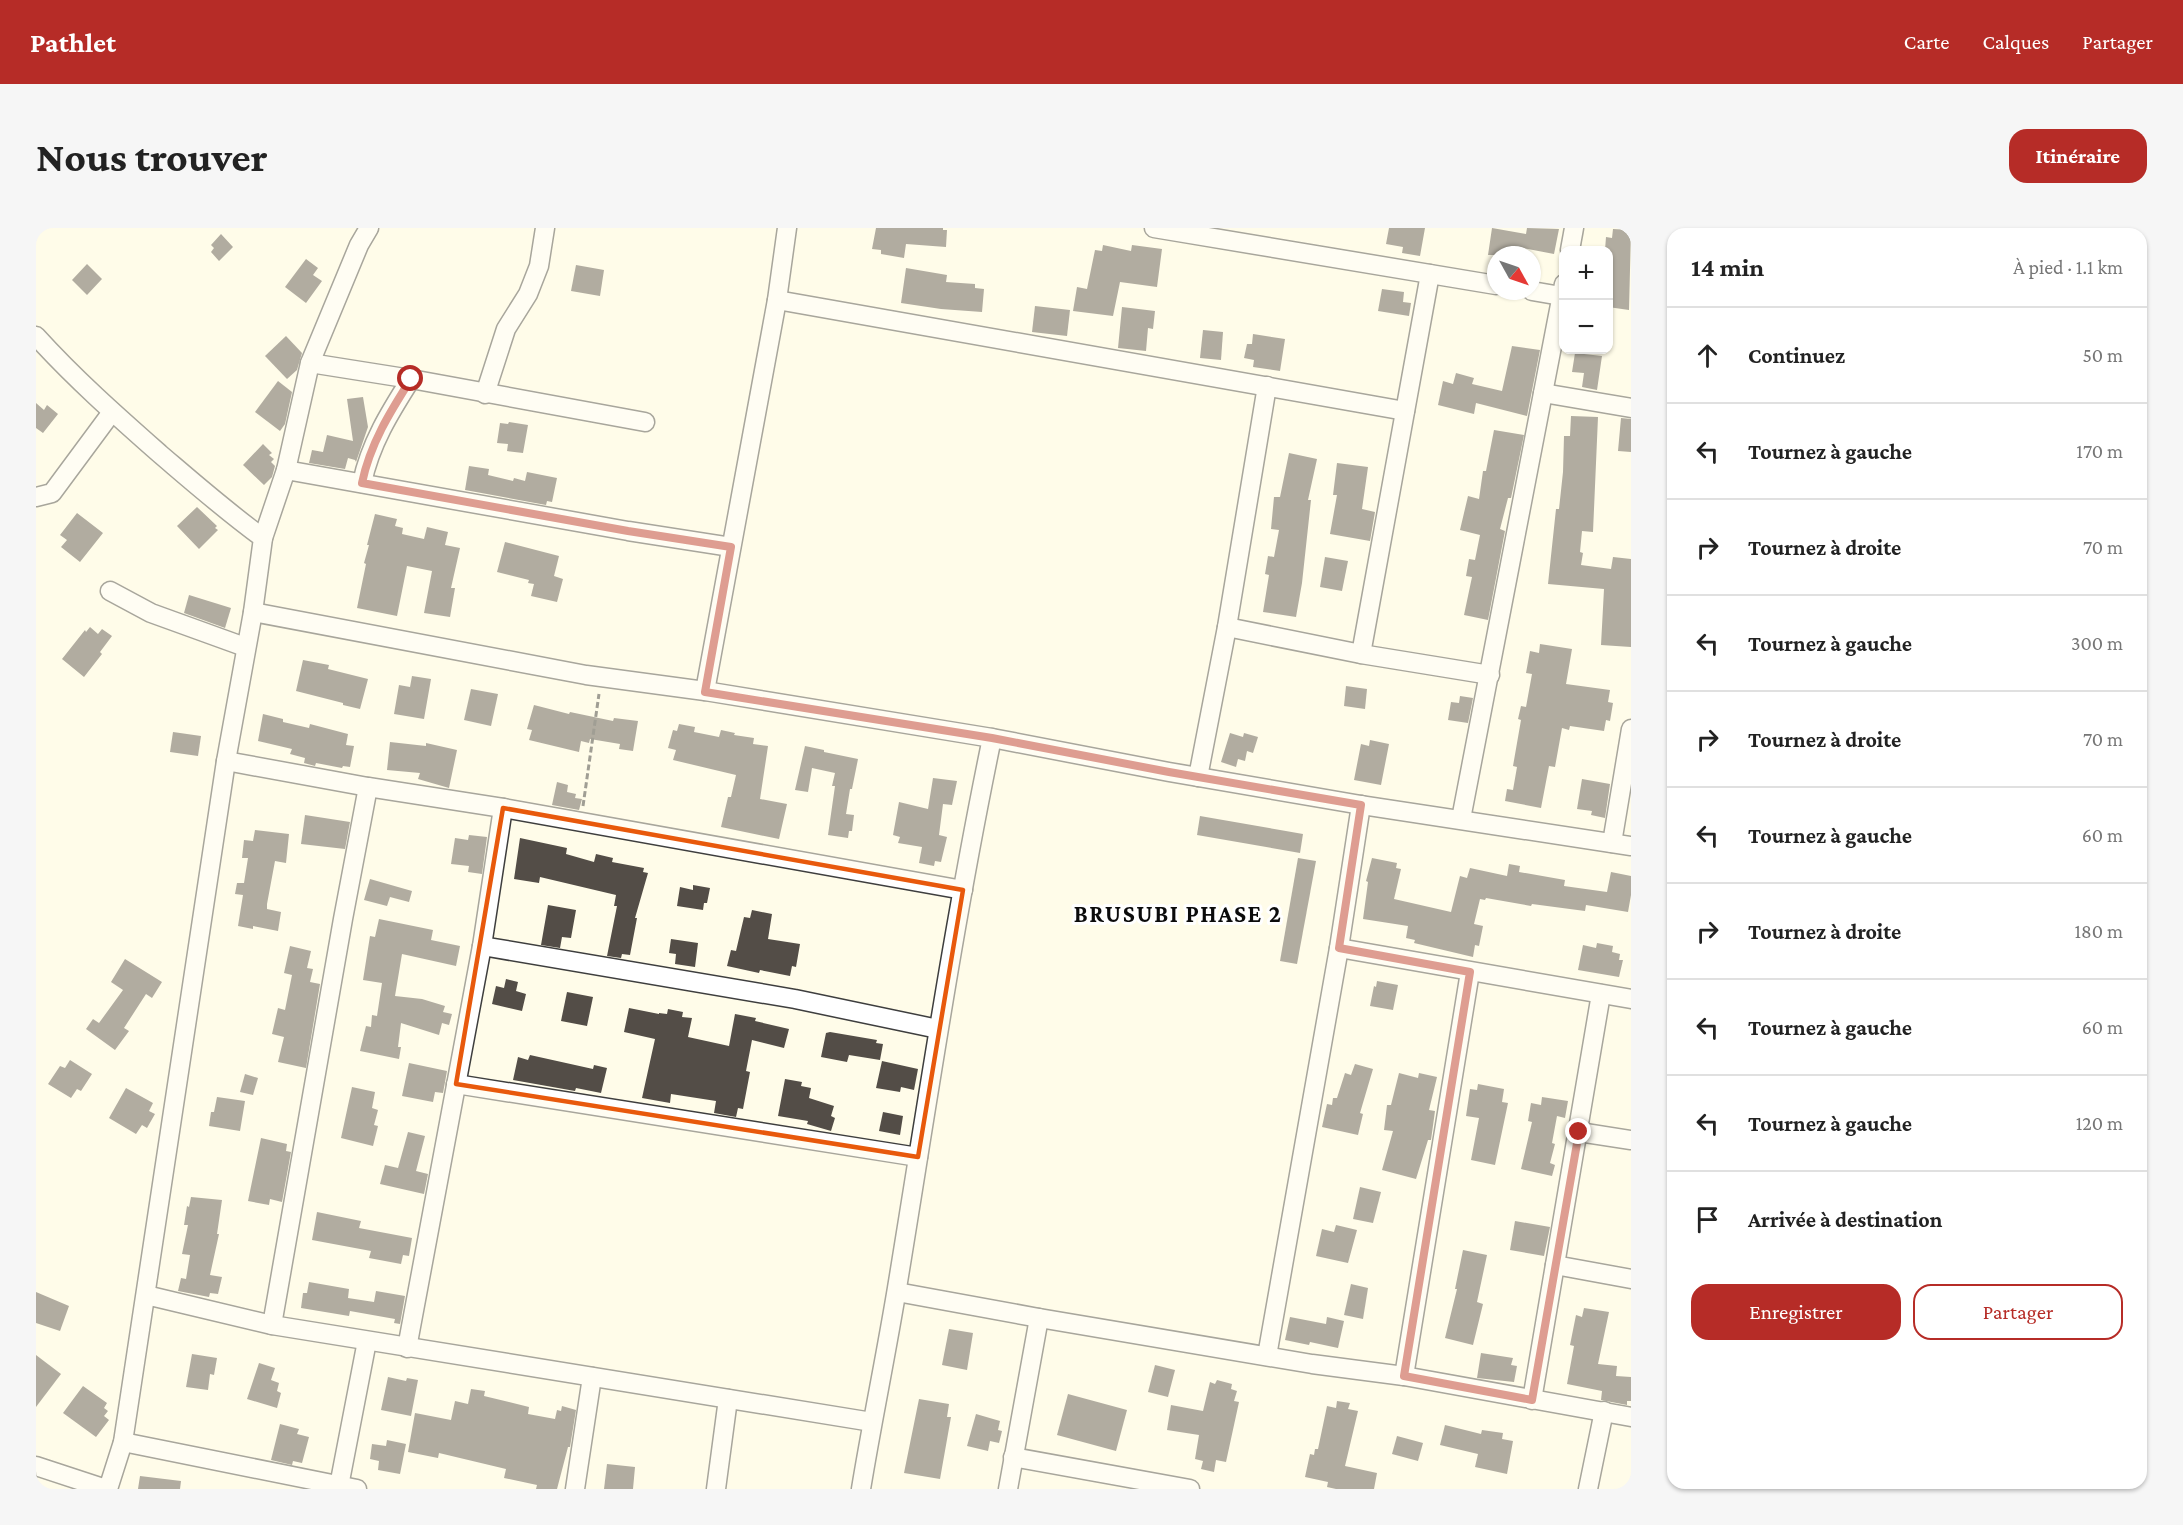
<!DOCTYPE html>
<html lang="fr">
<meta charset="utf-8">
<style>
body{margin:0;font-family:"Crimson Pro",serif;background:#f6f6f6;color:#222}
.controls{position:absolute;right:18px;top:18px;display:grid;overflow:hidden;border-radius:12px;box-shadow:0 2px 4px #0004}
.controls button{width:54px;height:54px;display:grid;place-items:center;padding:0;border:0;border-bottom:2px solid #e0e0e0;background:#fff;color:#222;font:30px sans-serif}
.compass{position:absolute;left:1451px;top:18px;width:54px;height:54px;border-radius:50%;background:#fff;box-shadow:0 2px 4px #0004;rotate:130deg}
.stop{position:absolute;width:18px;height:18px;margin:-14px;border:4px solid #b62c27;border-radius:50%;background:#fff}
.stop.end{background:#b62c27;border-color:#fff;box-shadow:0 2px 6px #0008}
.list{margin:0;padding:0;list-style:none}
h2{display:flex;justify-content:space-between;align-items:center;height:78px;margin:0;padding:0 24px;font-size:26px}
h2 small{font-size:20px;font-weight:400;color:#767676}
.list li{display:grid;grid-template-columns:39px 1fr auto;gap:18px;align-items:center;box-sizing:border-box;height:96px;padding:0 24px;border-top:2px solid #e0e0e0}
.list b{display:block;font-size:22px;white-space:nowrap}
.list em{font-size:20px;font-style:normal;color:#767676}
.actions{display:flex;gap:12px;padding:18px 24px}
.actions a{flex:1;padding:14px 0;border:2px solid #b62c27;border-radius:18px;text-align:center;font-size:21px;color:#b62c27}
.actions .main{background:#b62c27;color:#fff}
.icon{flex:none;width:33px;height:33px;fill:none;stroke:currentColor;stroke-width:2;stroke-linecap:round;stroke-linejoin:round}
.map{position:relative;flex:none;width:1595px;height:1261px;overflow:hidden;border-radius:18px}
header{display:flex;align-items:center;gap:36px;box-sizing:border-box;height:84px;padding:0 30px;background:#b62c27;color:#fff}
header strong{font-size:28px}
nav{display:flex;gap:33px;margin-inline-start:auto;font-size:21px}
.intro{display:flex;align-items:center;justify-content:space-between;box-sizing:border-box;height:144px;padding:0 36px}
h1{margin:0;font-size:42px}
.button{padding:15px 27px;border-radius:18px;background:#b62c27;color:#fff;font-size:21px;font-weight:700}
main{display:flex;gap:36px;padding:0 36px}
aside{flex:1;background:#fff;border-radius:18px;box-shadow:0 2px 4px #0004}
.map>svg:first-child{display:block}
</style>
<header>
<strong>Pathlet</strong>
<nav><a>Carte</a><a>Calques</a><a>Partager</a></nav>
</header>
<div class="intro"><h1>Nous trouver</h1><a class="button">Itinéraire</a></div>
<main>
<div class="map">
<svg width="1595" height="1261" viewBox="0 0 1595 1261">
<rect width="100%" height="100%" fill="#fffce9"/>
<g fill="#534d47">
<path d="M840,0H907V2H911L910,19L870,16L868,30L845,26V22L836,21Z"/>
<path d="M1353,0H1389L1384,28L1366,25L1367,19L1350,16Z"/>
<path d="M1456,0L1490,6L1491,0L1523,1L1518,26L1482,19L1481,27H1452Z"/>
<path d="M1577,1L1595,2L1593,82L1572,79V52L1576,31L1572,30V22H1569L1570,9L1576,10Z"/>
<path d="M185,6L197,19L183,33L175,24L178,20L175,17Z"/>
<path d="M1067,17L1095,23L1096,17L1126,21L1121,59L1084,54L1077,88L1037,83L1041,59L1051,61L1059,22L1066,23Z"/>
<path d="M270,31L282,40L277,47L286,53L270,75L249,59Z"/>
<path d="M51,36L66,51L51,67L36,52Z"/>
<path d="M540,37L568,42L564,68L535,63Z"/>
<path d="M870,40L911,47L910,54L939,56V60L948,61L946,84L905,81L865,75Z"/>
<path d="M1346,61L1368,64L1367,74L1375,75L1373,88L1342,83Z"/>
<path d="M999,78L1034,82L1031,108L996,104Z"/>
<path d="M1086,79L1119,83L1117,101L1112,100L1110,123L1082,120Z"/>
<path d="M1167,102L1187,104L1185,132L1164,130Z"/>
<path d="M1217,106L1249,111L1244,143L1217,139L1218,132L1208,130L1211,116H1216Z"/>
<path d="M250,108L266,125L261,142L251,151L229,128Z"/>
<path d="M1476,118L1504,122L1491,188L1440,175L1438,186L1402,177L1407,153L1417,156L1420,145L1438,150L1436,156L1466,163Z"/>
<path d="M1539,125L1566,128L1561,162L1546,159L1548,145L1536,144Z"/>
<path d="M242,153L256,164L249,196L244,203L219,184Z"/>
<path d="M327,169L332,199L320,234L319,232L312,230L309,241L273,235L276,222L287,224L291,207L317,213L311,171Z"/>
<path d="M0,175L8,182L11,177L22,186L7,205L0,200Z"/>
<path d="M1535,188L1562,189L1557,304L1546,303L1544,324L1547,325L1545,337L1575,341L1577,329L1595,331V419L1565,417L1568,361L1512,356L1520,281H1523L1527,244L1528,208H1534Z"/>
<path d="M1585,190L1595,191V224L1582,223Z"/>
<path d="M473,194L492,197L487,225L471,223L472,216L461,215L464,195L472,196Z"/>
<path d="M1458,202L1488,207L1475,270H1472L1464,301L1469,303L1452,392L1428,387L1436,349L1430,348L1433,331L1439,332L1444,307L1424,302L1432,268L1443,271L1447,243H1450Z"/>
<path d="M227,216L236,225L233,227L238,231L235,234L239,238L236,249L228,257L207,237Z"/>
<path d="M1253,225L1281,231L1272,272H1275L1266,355L1260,389L1227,384L1233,347L1229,346L1232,328L1238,329L1243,302L1235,301L1238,269H1244Z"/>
<path d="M1301,235L1332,239L1326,281L1339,284L1334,313L1294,306L1301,267H1297Z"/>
<path d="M433,238L453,241L452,247L477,253L478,250L489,253L491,244L521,250L516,274L511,273L510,277L429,262Z"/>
<path d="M161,279L181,298L179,300L182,302L163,321L141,298Z"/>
<path d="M41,285L67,305L44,334L25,319L31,312L24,307Z"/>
<path d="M339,286L361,291L359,298L367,300L366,306L388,311L391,299L412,304L409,317L424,320L415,360H419L414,389L388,385L396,343L371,338L361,388L321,380L330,336L328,335L333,317H331Z"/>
<path d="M469,314L523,328L518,348L527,351L521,374L495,368L498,356L492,355L493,352L461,344Z"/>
<path d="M1289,329L1312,333L1306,363L1284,359Z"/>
<path d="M153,367L195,380L189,400L148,385Z"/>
<path d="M54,399L62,406L66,401L76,408L64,424L66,426L48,449L26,431L49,402L50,404Z"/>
<path d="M1504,416L1536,421L1530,456L1574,462L1572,474L1577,475L1574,493L1570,492L1568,503L1534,498L1533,502L1526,500L1519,539L1513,538L1505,580L1469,573L1471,561L1477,562L1481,539L1477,538L1485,492L1482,491L1485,478L1490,479L1496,446L1490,445L1494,423L1503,425Z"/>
<path d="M267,432L293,437L292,441L332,451L324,481L307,477V475L260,463Z"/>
<path d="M376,448L395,451L388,491L358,486L363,457L374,459Z"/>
<path d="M1310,458L1331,461L1329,481L1308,478Z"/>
<path d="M435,461L462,466L455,498L428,492Z"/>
<path d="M1424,468L1437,470L1432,495L1412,492L1415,474L1423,475Z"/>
<path d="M498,477L533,486L534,484L577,493L578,490L602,493L597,523L583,521L584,516L554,511L553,515L545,513L543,524L493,512L496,502L491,501Z"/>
<path d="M227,486L247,491V494L273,500L274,496L312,506L310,517L318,518L314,539L307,538L306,540L280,535L279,538L268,535L269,530L254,526L256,521L222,513Z"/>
<path d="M643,496L659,499L658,504L683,509L685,502L699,505L698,507L718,510L717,516L732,518L724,571L751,576L743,611L685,599L692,569H695L700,547L637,532L640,522L632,520L637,502L641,503Z"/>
<path d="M137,504L165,508L162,528L134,524Z"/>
<path d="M1194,505L1207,509L1208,505L1222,509L1217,525L1211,523L1209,533L1202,531L1200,539L1185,534Z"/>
<path d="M1334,512L1353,516L1345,557L1318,552L1325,516L1333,518Z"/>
<path d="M354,514L390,518V515L421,522L413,560L382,551L384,545L351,542Z"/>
<path d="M769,518L788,522V524L822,531L816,561H814L810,586L818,587L816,603H813L812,610L792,607L799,558H796L799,545L776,540L772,564L759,562Z"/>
<path d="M897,550L921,553L916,577L907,576L903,607L911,609L905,634L899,633L898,638L883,635L886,619L862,615L864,609L857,607L863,574L892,581Z"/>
<path d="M1546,551L1574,556L1569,590L1555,587L1556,583L1541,581Z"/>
<path d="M521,554L532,557L531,564L540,566L539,570L546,571L543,582L516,577Z"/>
<path d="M269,587L314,594L309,621L265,616Z"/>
<path d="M1164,588L1267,606L1264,625L1161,607Z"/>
<path d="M219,602L253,606L250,635L239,633L231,676V681L245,684L242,703L217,698V701L202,698L207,667L199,666L201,655H208L212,630H206L208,612L217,613Z"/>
<path d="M433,607L451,609L446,646L432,644L433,638L415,636L419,610L432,612Z"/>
<path d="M484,610L531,620L530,626L558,634L560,626L577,630L576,634L608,640L607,644L612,645L599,690H601L594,727L586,726L585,730L571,728L581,678H578L580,667L504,649L503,655L478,651Z"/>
<path d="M1262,630L1280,633L1261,736L1244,733Z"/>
<path d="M1336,630L1361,635L1360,640L1365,641L1358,671L1415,684L1424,648L1431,650L1434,640L1471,648L1473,636L1484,638L1483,644L1529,652L1528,658L1571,664L1575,644L1595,648V667L1592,684L1550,677L1549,683L1496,676L1495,678L1450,670L1449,672L1444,671L1438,696L1447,698L1443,718L1439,717L1437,729L1378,715L1379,712L1370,710L1372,698L1327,691L1332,654L1330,653Z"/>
<path d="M334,651L376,663L373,674L354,669L351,678L328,672Z"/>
<path d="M657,657L674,660L671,675H668L667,682L641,678L644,659L657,662Z"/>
<path d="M512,677L540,682L535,710L526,709L524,720L505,717Z"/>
<path d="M716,682L736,686L732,711L764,716L760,739L756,738L754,748L724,742L723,745L691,738L695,722L700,723L708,689L714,690Z"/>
<path d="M343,691L397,702L395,712L424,718L420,738L366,726L359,768L386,771L409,778L407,784L416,786L413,797L406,795L403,807L365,795L362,819H365L363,831L324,823L330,798L335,799L336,787L341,788L346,755L327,752L334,708L339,709Z"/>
<path d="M635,711L662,715L659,739L639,736L640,726L633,725Z"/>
<path d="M1561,715L1577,718L1576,724L1584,726L1583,732H1587L1583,749L1542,742L1547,717L1560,720Z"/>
<path d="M254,718L275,723L271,740L277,741L274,754L284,756L270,840L242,834L248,809L236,806L242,780L249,782L256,747L248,745Z"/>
<path d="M89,731L126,754L116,770L110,766L88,800L93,803L79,822L50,801L57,791L63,795L87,762L75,754Z"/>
<path d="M470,751L482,754L480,763L490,766L486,783L456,776L460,758L468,760Z"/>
<path d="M1341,753L1362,757L1357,782L1334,778L1338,758L1340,759Z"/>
<path d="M531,764L557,769L551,798L525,793Z"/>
<path d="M593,780L623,786V785L631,786L632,781L647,784L646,789L656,790L652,809L693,818L699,786L720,790L719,793L753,801L748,820L716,812L710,843L714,844L707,881L702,880L700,889L678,885L680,873L635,866L634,875L606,870L619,811L588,804Z"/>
<path d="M794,804L841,812L840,815L847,816L844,832L813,827L811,834L785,829L790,805Z"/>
<path d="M494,827L557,841L558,837L571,840L565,865L540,860L539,863L477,852L482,829L492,832Z"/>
<path d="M34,832L56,846L45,863L41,861L35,870L12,856L24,838L29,840Z"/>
<path d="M846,833L882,841L878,862L865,859L864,864L840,860Z"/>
<path d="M373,835L411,843L407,865L399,864L397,874L366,868Z"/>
<path d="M1319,836L1337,841L1324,885L1327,886L1322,907L1286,899L1291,876L1296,877L1297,870H1301L1309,845L1315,847Z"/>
<path d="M1363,845L1382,850L1383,845L1401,849L1393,882L1399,883L1395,912H1392L1380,951L1346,942L1357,903L1348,902L1351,877H1355Z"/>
<path d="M209,846L222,850L217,867L204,864Z"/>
<path d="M749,851L766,854L765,858L775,860L773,870L798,878L795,888L799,890L795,903L771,896L772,893L742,888Z"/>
<path d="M1442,856L1468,861L1466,874L1472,875L1459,937L1435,932L1443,890L1430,888L1434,861L1441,862Z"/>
<path d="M316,859L339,864L336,880L342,882L338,897L342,898L337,918L305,910Z"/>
<path d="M90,860L117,875L113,883L119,886L111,900L106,897L100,906L73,890Z"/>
<path d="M181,869L209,873L204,903L173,898L175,884H178Z"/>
<path d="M1506,869L1532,873L1529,890L1521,888L1516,915L1519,916L1514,935L1519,937L1516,948L1485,941L1496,894L1492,893L1495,875L1505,877Z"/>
<path d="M847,884L867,888L864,907L843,903Z"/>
<path d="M372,904L389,908L380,943L392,946L388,966L344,956L349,937L362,940Z"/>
<path d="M225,910L251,916L250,923L255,924L246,974L234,971L233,977L212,973Z"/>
<path d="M1324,959L1345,964L1337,995L1317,991Z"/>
<path d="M155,969L186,972L181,1006H183L174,1047L186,1049L182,1066L174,1065L173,1069L142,1063L145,1050L150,1051L154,1027L146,1026L152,997H148L151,978L153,979Z"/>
<path d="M281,984L325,993L323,1000L376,1010L373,1028L367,1027L365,1036L333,1030L335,1023L276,1012Z"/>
<path d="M1479,993L1514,999L1508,1028L1474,1022Z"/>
<path d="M1300,997L1321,1002L1312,1035L1280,1028L1286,1001L1298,1004Z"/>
<path d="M1427,1022L1451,1027L1441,1074L1447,1076L1437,1117L1409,1110L1421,1061H1419Z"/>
<path d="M273,1054L313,1061L312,1070L338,1074L340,1063L369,1068L364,1096L358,1095L359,1091L314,1083L313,1088L265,1080L267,1065H271Z"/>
<path d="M1315,1056L1332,1060L1327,1091L1308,1087Z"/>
<path d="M0,1064L33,1078L24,1103L0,1095Z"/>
<path d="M1548,1080L1573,1084L1562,1136L1581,1138L1580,1148L1595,1149V1173H1591V1177L1565,1172L1566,1163L1531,1156L1538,1118L1534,1117L1540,1087L1546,1089Z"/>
<path d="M1254,1089L1290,1096L1291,1089L1308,1093L1302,1120L1274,1114L1273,1117L1249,1112Z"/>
<path d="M913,1101L937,1105L931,1142L906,1137Z"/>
<path d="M1445,1125L1477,1130L1475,1137L1481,1138L1478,1154L1441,1150Z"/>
<path d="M156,1126L181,1130L178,1147L174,1146L172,1162L150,1159Z"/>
<path d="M0,1127L25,1146L0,1179Z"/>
<path d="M223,1135L239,1140L235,1152L243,1155L241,1163L245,1165L241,1180L211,1171Z"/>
<path d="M1119,1137L1139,1142L1132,1169L1112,1164Z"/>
<path d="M352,1149L370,1153L371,1150L382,1152L375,1188L345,1182Z"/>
<path d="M1181,1152L1196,1156L1195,1161L1201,1163L1198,1173L1203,1174L1190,1234L1180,1232L1178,1244L1165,1241L1167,1233L1159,1231L1163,1207L1131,1202L1135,1177L1167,1183L1174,1154L1179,1156Z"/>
<path d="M47,1158L71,1175L68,1180L72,1183L68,1188L73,1192L60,1209L27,1185Z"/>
<path d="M435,1161L449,1163L448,1168L493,1179L492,1186L519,1191L521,1182L525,1183L526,1178L540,1182L534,1219H532L521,1261H500L501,1257L468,1250L470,1241L403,1225L402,1230L372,1224L379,1185L415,1192L419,1173L432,1176Z"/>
<path d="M1032,1166L1091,1182L1080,1223L1021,1207Z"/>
<path d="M883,1171L913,1176L911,1189H915L904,1251L868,1245Z"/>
<path d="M1301,1173L1314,1175L1312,1181L1322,1183L1309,1238L1341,1245L1338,1261H1300L1291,1259L1292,1254L1269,1249L1274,1226L1278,1227L1279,1221H1282L1291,1178L1300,1180Z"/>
<path d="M940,1186L964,1193L962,1202L966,1203L963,1215L954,1213L952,1223L931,1218Z"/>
<path d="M244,1196L263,1201L261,1206L273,1209L266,1235L257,1233L256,1237L235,1232Z"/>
<path d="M1409,1197L1445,1206L1446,1202L1467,1205L1466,1211L1477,1213L1471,1246L1439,1239L1442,1226L1404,1217Z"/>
<path d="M1361,1208L1387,1215L1382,1233L1356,1226Z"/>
<path d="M351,1212L370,1216L364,1246L342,1242L343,1233L334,1231L336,1216L350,1218Z"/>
<path d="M571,1236L599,1239L597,1261H568Z"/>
<path d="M104,1248L145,1253L144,1261H102Z"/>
</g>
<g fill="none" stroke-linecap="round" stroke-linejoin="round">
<g stroke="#3e3e3e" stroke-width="21">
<g id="minor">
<path d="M1118,0L1460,57"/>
<path d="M1534,22L1538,0"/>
<path d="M1496,63L1525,68"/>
<path d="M741,72L1369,183"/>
<path d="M0,108C39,151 81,188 124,226C158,255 191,284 227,310L217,384L190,533L87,1214L72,1261"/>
<path d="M274,135L375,151L609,194"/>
<path d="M1507,165L1595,180"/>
<path d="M449,166L470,101L492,66L503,38L509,0"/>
<path d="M250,242L274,135L323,17L333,0"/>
<path d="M326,255C334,216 354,184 375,151"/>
<path d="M0,269L16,265L76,184"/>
<path d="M227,310L250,242L592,303L695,319"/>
<path d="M74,363L115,385L209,419"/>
<path d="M217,384L550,447L669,463L956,510L1133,544L1325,577L1595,618"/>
<path d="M1191,399L1325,426L1454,447"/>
<path d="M1325,426L1394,46"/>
<path d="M669,463L741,72L751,0"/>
<path d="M190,533L332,559L467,580L927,662"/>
<path d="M1162,549L1191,399L1231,158"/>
<path d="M1425,591L1528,56"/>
<path d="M1576,615L1595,501"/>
<path d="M446,718L759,771L902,801"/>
<path d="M1303,720L1595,771"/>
<path d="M420,856L882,929"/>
<path d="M1543,904L1595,912"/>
<path d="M1519,1037L1595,1051"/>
<path d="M861,1064L1003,1090L1276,1136L1368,1148L1595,1189"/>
<path d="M110,1067L236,1097L836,1194"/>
<path d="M236,1097L307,691L332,559"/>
<path d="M371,1120L446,718L467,580"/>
<path d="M1231,1128L1303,720L1325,577"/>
<path d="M1368,1148L1434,744"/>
<path d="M1496,1172L1565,766"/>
<path d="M87,1214L321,1261"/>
<path d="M977,1229L1154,1261"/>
<path d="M0,1238L70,1261"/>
<path d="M303,1258L331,1113"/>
<path d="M539,1261L556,1149"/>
<path d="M680,1261L692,1171"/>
<path d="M825,1261C836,1194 850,1127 861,1060C891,877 918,693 956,510"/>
<path d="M972,1261L1003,1090"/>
<path d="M1552,1261L1568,1183"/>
</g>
</g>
<path stroke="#2d2d2d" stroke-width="3" stroke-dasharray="6 3" stroke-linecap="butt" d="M547,578L563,466"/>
<use href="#minor" stroke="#fff" stroke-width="18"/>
</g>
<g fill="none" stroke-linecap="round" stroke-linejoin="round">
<path stroke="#b62c27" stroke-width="8" d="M375,151C354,184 334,216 326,255L592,303L695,319L669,464L956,510L1133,544L1325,577L1303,720L1434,744L1368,1148L1496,1172L1543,904"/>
</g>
<path d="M0 0H1595V1261H0ZM467,580L927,662L882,929L420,856Z" fill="#fffce9" fill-opacity=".55" fill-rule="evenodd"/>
<path fill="none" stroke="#e8590c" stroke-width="4.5" stroke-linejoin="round" d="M467,580L927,662L882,929L420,856Z"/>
<g text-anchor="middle" stroke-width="6" stroke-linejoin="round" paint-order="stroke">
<g font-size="24" font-weight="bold" letter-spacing="1.5" fill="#0b0b0b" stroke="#fff">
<text x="1142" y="694">BRUSUBI PHASE 2</text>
</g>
</g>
</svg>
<div class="controls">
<button>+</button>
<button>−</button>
</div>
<svg class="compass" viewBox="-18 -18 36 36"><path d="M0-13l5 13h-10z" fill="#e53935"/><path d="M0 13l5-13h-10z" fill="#767676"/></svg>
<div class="stop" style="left:375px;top:151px"></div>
<div class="stop end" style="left:1543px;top:904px"></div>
</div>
<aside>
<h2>14 min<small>À pied · 1.1 km</small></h2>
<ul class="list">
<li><svg class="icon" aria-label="ahead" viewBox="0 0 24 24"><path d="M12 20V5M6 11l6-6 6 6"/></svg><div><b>Continuez</b></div><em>50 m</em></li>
<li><svg class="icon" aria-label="left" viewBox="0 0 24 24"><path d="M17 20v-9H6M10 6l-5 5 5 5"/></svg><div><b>Tournez à gauche</b></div><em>170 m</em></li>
<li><svg class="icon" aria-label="right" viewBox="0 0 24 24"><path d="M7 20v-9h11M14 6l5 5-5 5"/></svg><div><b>Tournez à droite</b></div><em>70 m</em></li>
<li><svg class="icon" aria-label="left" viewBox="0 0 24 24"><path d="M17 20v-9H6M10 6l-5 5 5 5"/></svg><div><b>Tournez à gauche</b></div><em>300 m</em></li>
<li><svg class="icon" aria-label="right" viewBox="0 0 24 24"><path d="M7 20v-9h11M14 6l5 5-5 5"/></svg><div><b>Tournez à droite</b></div><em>70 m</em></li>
<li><svg class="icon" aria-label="left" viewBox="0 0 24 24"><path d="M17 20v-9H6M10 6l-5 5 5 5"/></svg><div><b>Tournez à gauche</b></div><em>60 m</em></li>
<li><svg class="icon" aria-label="right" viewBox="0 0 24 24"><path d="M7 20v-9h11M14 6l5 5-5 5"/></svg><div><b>Tournez à droite</b></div><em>180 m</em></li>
<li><svg class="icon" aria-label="left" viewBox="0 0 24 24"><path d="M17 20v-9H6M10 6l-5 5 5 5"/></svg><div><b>Tournez à gauche</b></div><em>60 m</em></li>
<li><svg class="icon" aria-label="left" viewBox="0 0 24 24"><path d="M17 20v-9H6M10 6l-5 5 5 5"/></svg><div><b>Tournez à gauche</b></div><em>120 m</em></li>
<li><svg class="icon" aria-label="arrive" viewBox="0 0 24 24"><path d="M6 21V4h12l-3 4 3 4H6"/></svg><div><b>Arrivée à destination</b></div></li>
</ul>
<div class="actions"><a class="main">Enregistrer</a><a>Partager</a></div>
</aside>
</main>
